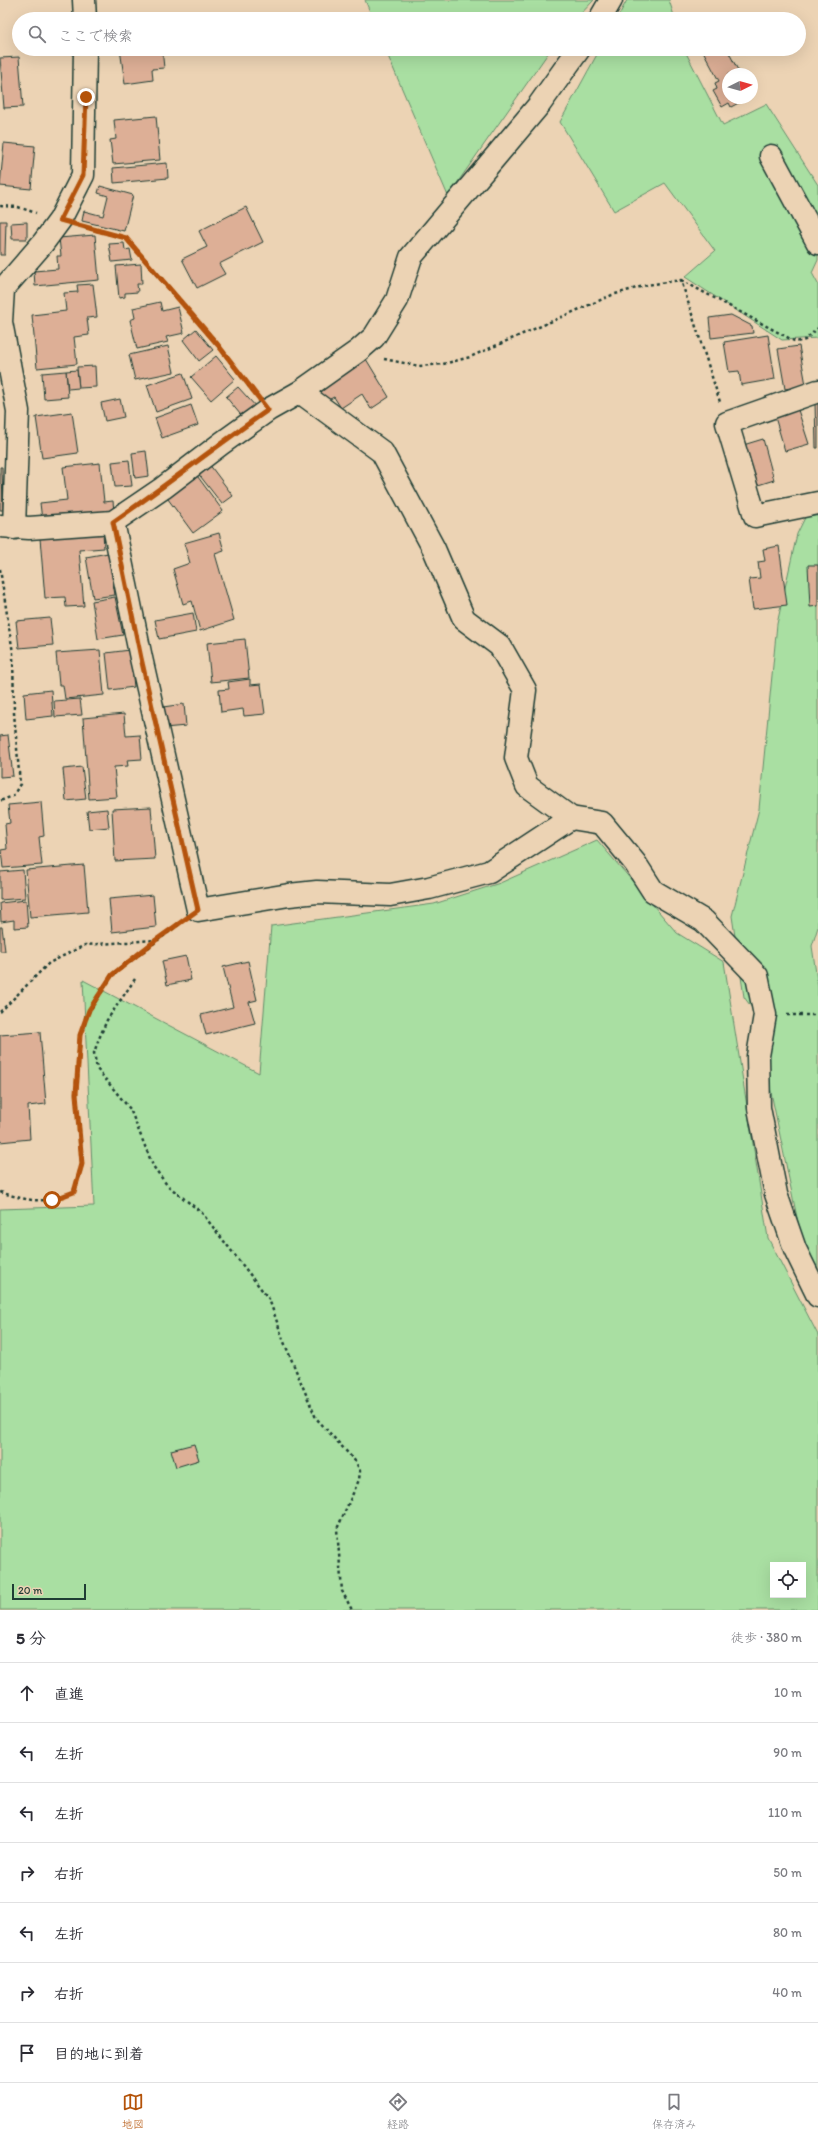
<!DOCTYPE html>
<html lang="ja">
<meta charset="utf-8">
<style>
body{margin:0;font-family:Itim,"Klee One",sans-serif;background:#f7f7f7;color:#2b2b33}
.controls{position:absolute;right:12px;bottom:12px;display:grid;overflow:hidden;border-radius:0px;box-shadow:0 4px 16px #0002}
.controls button{width:36px;height:36px;display:grid;place-items:center;padding:0;border:0;border-bottom:1px solid #e1e1e2;background:#fff;color:#2b2b33;font:20px sans-serif}
.compass{position:absolute;left:722px;top:68px;width:36px;height:36px;border-radius:50%;background:#fff;box-shadow:0 4px 16px #0002;rotate:85deg}
.scale{position:absolute;left:12px;bottom:10px;width:74px;box-sizing:border-box;padding-left:4px;border:2px solid #1f3d34;border-top:0;font-size:11px;line-height:14px;white-space:nowrap;color:#1f3d34;-webkit-text-stroke:3px #ecd3b4;paint-order:stroke}
.stop{position:absolute;width:12px;height:12px;margin:-9px;border:3px solid #b45309;border-radius:50%;background:#fff}
.stop.end{background:#b45309;border-color:#fff;box-shadow:0 1px 4px #0008}
.list{margin:0;padding:0;list-style:none}
h2{display:flex;justify-content:space-between;align-items:center;height:52px;margin:0;padding:0 16px;font-size:17px}
h2 small{font-size:13px;font-weight:400;color:#7c7c81}
.list li{display:grid;grid-template-columns:26px 1fr auto;gap:12px;align-items:center;box-sizing:border-box;height:60px;padding:0 16px;border-top:1px solid #e1e1e2}
.list b{display:block;font-size:15px;white-space:nowrap}
.list em{font-size:13px;font-style:normal;color:#7c7c81}
.icon{flex:none;width:22px;height:22px;fill:none;stroke:currentColor;stroke-width:2;stroke-linecap:round;stroke-linejoin:round}
.map{position:relative;flex:none;width:818px;height:1610px;overflow:hidden}
.search{position:absolute;background:#fff;box-shadow:0 4px 16px #0002;left:12px;right:12px;top:12px;height:44px;display:flex;align-items:center;gap:10px;box-sizing:border-box;padding:0 14px;border-radius:22px;color:#7c7c81;font-size:15px}
.sheet{height:472px;background:#fff}
nav{display:flex;justify-content:space-around;align-items:center;box-sizing:border-box;height:56px;border-top:1px solid #e1e1e2;background:#fff;font-size:11px;color:#7c7c81}
nav a{display:grid;justify-items:center;gap:2px}
nav .on{color:#b45309}
.map>svg:first-child{display:block}
</style>
<div class="map">
<svg width="818" height="1610" viewBox="0 0 818 1610">
<rect width="100%" height="100%" fill="#ecd3b4"/>
<filter id="ink" filterUnits="userSpaceOnUse"><feTurbulence type="fractalNoise" baseFrequency=".025" numOctaves="2"/><feDisplacementMap in="SourceGraphic" scale="8" xChannelSelector="R" yChannelSelector="G"/><feConvolveMatrix kernelMatrix="1 2 1 2 8 2 1 2 1" color-interpolation-filters="sRGB"/></filter>
<g filter="url(#ink)">
<g fill="#a9dfa2" stroke="#648e6b" fill-rule="evenodd">
<path d="M365,0H594L576,19H373Z"/>
<path d="M627,0H669L675,19H617Z"/>
<path d="M385,49H551L448,196Z"/>
<path d="M600,49H684L723,125L766,104L818,185V260L812,273L818,284V338L782,340L685,277L715,251L665,183L614,211L560,122Z"/>
<path d="M818,491V927L812,946L818,987V1275L800,1232L761,1044L764,1024L744,997L732,916L759,809L777,624L797,534Z"/>
<path d="M597,840L677,933L724,962L768,1238L818,1335V1610H0V1209L94,1206L83,980L259,1073L271,926L434,904L500,883ZM773,1565H803V1595H773Z"/>
</g>
<g fill="#ddaf96" stroke="#1f3d34">
<path d="M120,49H162L164,68L152,69L153,80L125,84Z"/>
<path d="M702,49H727L740,74H728V98H743L744,100L731,107L729,103L722,107L713,91L717,89L715,83L719,81Z"/>
<path d="M19,57L23,107L4,108L0,58Z"/>
<path d="M156,116L160,160L113,164L110,140L116,139L114,120Z"/>
<path d="M4,143L35,146L31,189L0,186Z"/>
<path d="M167,163L168,178L114,183L113,168Z"/>
<path d="M100,186L133,195L124,231L82,221L84,211L103,216L108,196L98,193Z"/>
<path d="M246,207L263,242L219,264L225,274L197,288L182,259L207,247L199,231Z"/>
<path d="M0,221H6L5,255H0Z"/>
<path d="M27,222V239H12L11,223Z"/>
<path d="M95,235L99,280L35,286L34,271L58,269L57,256H61L59,238Z"/>
<path d="M124,243L125,250L130,249L132,260L112,262L109,244Z"/>
<path d="M141,264L142,284H137L138,292L125,293V297L119,298L116,266Z"/>
<path d="M93,284L97,317L87,318L89,335L74,337L77,364L37,368L32,315L66,311L64,293L78,292L77,285Z"/>
<path d="M160,302L162,311L178,307L184,333L166,337L168,342L137,349L130,320L135,318L133,308Z"/>
<path d="M731,315L752,326L753,333L711,338L709,318Z"/>
<path d="M196,329L213,350L199,361L183,340Z"/>
<path d="M768,335L775,379L741,385L739,371L729,372L724,342Z"/>
<path d="M168,346L174,372L135,380L129,355Z"/>
<path d="M799,346L806,385L785,389L778,349Z"/>
<path d="M216,356L235,379L211,400L191,377Z"/>
<path d="M366,359L389,397L371,409L362,394L341,408L334,397L326,401L319,389Z"/>
<path d="M95,366L96,387L79,388L77,367Z"/>
<path d="M77,370L79,388L68,389L66,371Z"/>
<path d="M66,371L68,397L44,399L42,373Z"/>
<path d="M183,373L192,399L156,412L147,385Z"/>
<path d="M238,387L258,409L245,420L226,397Z"/>
<path d="M120,399L124,417L105,421L101,403Z"/>
<path d="M818,401V448H816L815,402Z"/>
<path d="M191,405L198,425L162,438L155,418Z"/>
<path d="M798,410L809,444L785,451L775,417Z"/>
<path d="M72,412L78,453L42,458L36,417Z"/>
<path d="M763,439L774,480L752,487L740,446Z"/>
<path d="M146,451L149,476L135,478L132,453Z"/>
<path d="M129,460L132,486L115,487L112,462Z"/>
<path d="M100,463L104,502L113,501L114,512L42,520L40,503L67,500L63,467Z"/>
<path d="M209,464L233,496L222,504L197,472Z"/>
<path d="M0,467H2L3,510H0Z"/>
<path d="M195,473L223,511L193,533L165,495Z"/>
<path d="M103,533L104,548L79,550L84,606L66,607L65,597L45,598L40,538Z"/>
<path d="M219,533L224,551L215,554L234,620L200,631L192,601L183,604L173,569L190,563L184,543Z"/>
<path d="M779,546L787,605L753,609L749,579L760,578L758,562L765,561L763,549Z"/>
<path d="M108,553L115,595L93,598L86,557Z"/>
<path d="M808,565H818V606L810,607Z"/>
<path d="M115,597L123,635L98,639L92,601Z"/>
<path d="M193,613L196,632L159,639L155,620Z"/>
<path d="M50,618L53,645L19,648L16,621Z"/>
<path d="M245,639L249,678L211,682L207,643Z"/>
<path d="M100,650L104,695L65,699L63,685H59L56,653Z"/>
<path d="M130,650L134,687L110,690L106,653Z"/>
<path d="M250,679V685L261,684L265,714L244,716L243,709L221,712L219,690L229,689L228,682Z"/>
<path d="M51,690L53,716L26,719L24,693Z"/>
<path d="M80,699L82,715L55,717L54,701Z"/>
<path d="M184,704L186,726L164,728L163,707Z"/>
<path d="M124,714L126,736L140,735L142,759L127,760L128,766L114,767L117,797L89,799L83,718Z"/>
<path d="M8,735L13,776L0,777V736Z"/>
<path d="M82,767L86,799L66,801L63,769Z"/>
<path d="M41,802L44,836L39,837L42,865L3,868L1,850L7,849L5,824L10,823L8,805Z"/>
<path d="M151,807L155,859L115,861L112,809Z"/>
<path d="M107,809L109,827L89,829L87,811Z"/>
<path d="M84,865L88,912L30,917L26,870Z"/>
<path d="M23,870L25,898L0,900V872Z"/>
<path d="M153,895L156,927L112,932L109,899Z"/>
<path d="M26,900L28,927L14,928V920L1,922L0,903Z"/>
<path d="M0,927H2L5,951H0Z"/>
<path d="M186,956L191,980L167,985L162,961Z"/>
<path d="M248,961L257,1000L249,1002L255,1023L206,1035L201,1015L233,1007L223,967Z"/>
<path d="M40,1032L46,1104L28,1106L30,1139L0,1142V1035Z"/>
<path d="M194,1444L199,1460L176,1467L171,1450Z"/>
</g>
<g fill="none" stroke-linecap="round" stroke-linejoin="round">
<g stroke="#1f3d34" stroke-width="25">
<g id="minor">
<path d="M84,0L85,19"/>
<path d="M600,19L611,0"/>
<path d="M771,156L818,243"/>
<path d="M818,391L727,423L755,516L818,503"/>
<path d="M300,392L382,452L434,549L464,619L500,646L525,690L516,758L527,786L571,818L602,823L635,863L653,891L704,921L757,976L765,1015L758,1056L759,1108L776,1194L795,1249L818,1296"/>
<path d="M113,522L141,658L198,910L289,895L317,892L390,895L429,888L489,872L571,818"/>
<path d="M0,526L29,528L113,522L163,488L222,443L268,410L300,392L358,351L374,337L397,300L411,257L539,105L579,49"/>
<path d="M14,528L18,411L1,322L3,289L43,243L60,220L83,175L85,49"/>
</g>
</g>
<g stroke="#1f3d34" stroke-width="2.5" stroke-dasharray="3 3" stroke-linecap="butt">
<path d="M0,206L18,207L36,213"/>
<path d="M84,227L126,238L218,345L253,391"/>
<path d="M681,280L796,342L805,340L818,328"/>
<path d="M384,359L419,366L443,364L470,357L612,295L647,285L681,280L720,402"/>
<path d="M0,569L13,653L14,713L20,784L13,796L0,801"/>
<path d="M135,979L107,1020L98,1041L94,1053L97,1069L130,1109L153,1166L167,1185L202,1213L269,1299L284,1342L316,1418L356,1462L360,1471L359,1480L337,1529L342,1591L352,1610"/>
<path d="M0,1012L49,963L85,945L155,940"/>
<path d="M787,1015H818"/>
<path d="M0,1192C32,1202 41,1204 74,1192L82,1164L76,1094L80,1035L89,1011L112,975L180,923"/>
</g>
<use href="#minor" stroke="#ecd3b4" stroke-width="22"/>
</g>
</g>
<g fill="none" stroke-linecap="round" stroke-linejoin="round" filter="url(#ink)">
<path stroke="#b45309" stroke-width="5" d="M52,1200L74,1192L82,1164L76,1094L80,1035L89,1010L112,975L156,940L198,910L141,658L113,522C165,486 215,447 268,410L218,345L126,238L60,220L83,175L86,97"/>
</g>
</svg>
<div class="controls">
<button><svg class="icon" aria-label="locate" viewBox="0 0 24 24"><circle cx="12" cy="12" r="6"/><path d="M12 2v4M12 18v4M2 12h4M18 12h4"/></svg></button>
</div>
<svg class="compass" viewBox="-18 -18 36 36"><path d="M0-13l5 13h-10z" fill="#e53935"/><path d="M0 13l5-13h-10z" fill="#7c7c81"/></svg>
<div class="scale">20 m</div>
<div class="stop" style="left:52px;top:1200px"></div>
<div class="stop end" style="left:86px;top:97px"></div>
<div class="search"><svg class="icon" aria-label="search" viewBox="0 0 24 24"><circle cx="10" cy="10" r="6"/><path d="M15 15l6 6"/></svg>ここで検索</div>
</div>
<section class="sheet">
<h2>5 分<small>徒歩 · 380 m</small></h2>
<ul class="list">
<li><svg class="icon" aria-label="ahead" viewBox="0 0 24 24"><path d="M12 20V5M6 11l6-6 6 6"/></svg><div><b>直進</b></div><em>10 m</em></li>
<li><svg class="icon" aria-label="left" viewBox="0 0 24 24"><path d="M17 20v-9H6M10 6l-5 5 5 5"/></svg><div><b>左折</b></div><em>90 m</em></li>
<li><svg class="icon" aria-label="left" viewBox="0 0 24 24"><path d="M17 20v-9H6M10 6l-5 5 5 5"/></svg><div><b>左折</b></div><em>110 m</em></li>
<li><svg class="icon" aria-label="right" viewBox="0 0 24 24"><path d="M7 20v-9h11M14 6l5 5-5 5"/></svg><div><b>右折</b></div><em>50 m</em></li>
<li><svg class="icon" aria-label="left" viewBox="0 0 24 24"><path d="M17 20v-9H6M10 6l-5 5 5 5"/></svg><div><b>左折</b></div><em>80 m</em></li>
<li><svg class="icon" aria-label="right" viewBox="0 0 24 24"><path d="M7 20v-9h11M14 6l5 5-5 5"/></svg><div><b>右折</b></div><em>40 m</em></li>
<li><svg class="icon" aria-label="arrive" viewBox="0 0 24 24"><path d="M6 21V4h12l-3 4 3 4H6"/></svg><div><b>目的地に到着</b></div></li>
</ul>
</section>
<nav>
<a class="on"><svg class="icon" aria-label="map" viewBox="0 0 24 24"><path d="M3 6l6-2 6 2 6-2v14l-6 2-6-2-6 2zM9 4v14M15 6v14"/></svg>地図</a>
<a><svg class="icon" aria-label="directions" viewBox="0 0 24 24"><path d="M12 3l9 9-9 9-9-9zM9 14v-3h6M13 9l2 2-2 2"/></svg>経路</a>
<a><svg class="icon" aria-label="saved" viewBox="0 0 24 24"><path d="M7 4h10v16l-5-4-5 4z"/></svg>保存済み</a>
</nav>
